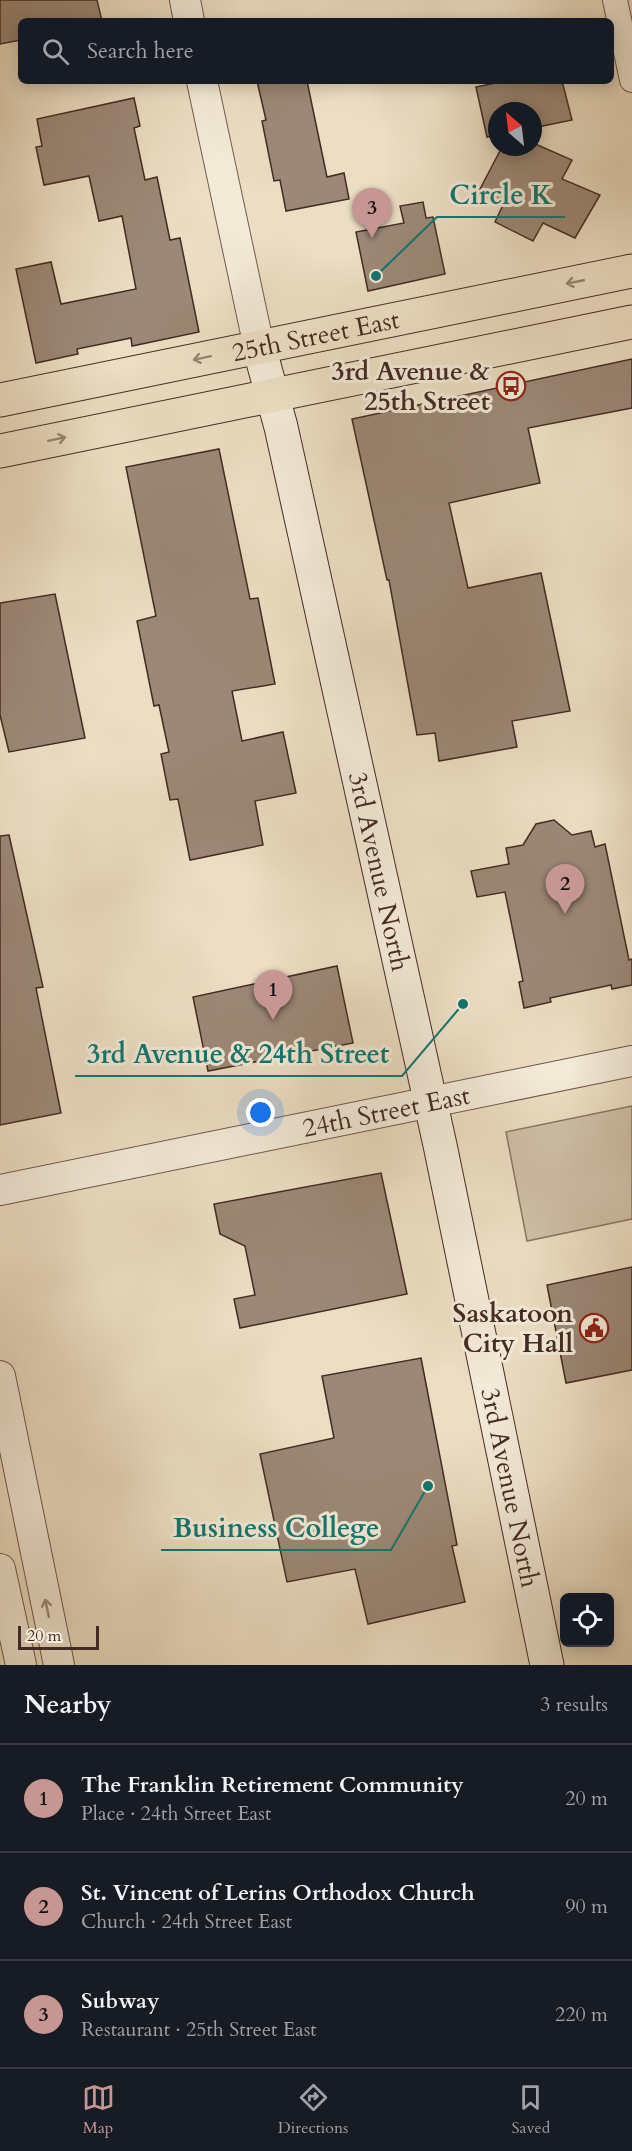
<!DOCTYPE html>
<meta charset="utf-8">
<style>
body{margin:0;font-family:Cardo,serif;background:#242831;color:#f1f3f6}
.controls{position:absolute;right:18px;bottom:18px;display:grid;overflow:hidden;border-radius:9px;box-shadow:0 3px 15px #0003}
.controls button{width:54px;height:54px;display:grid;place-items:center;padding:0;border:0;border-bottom:2px solid #363941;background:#171b24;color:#f1f3f6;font:30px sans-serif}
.compass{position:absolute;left:488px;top:102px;width:54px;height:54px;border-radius:50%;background:#171b24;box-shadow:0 3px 15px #0003;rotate:332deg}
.scale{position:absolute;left:18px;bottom:15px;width:81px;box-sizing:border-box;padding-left:6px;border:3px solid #442b22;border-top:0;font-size:16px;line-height:21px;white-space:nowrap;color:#442b22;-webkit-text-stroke:4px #f3ead8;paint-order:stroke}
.you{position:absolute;left:261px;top:1113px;width:21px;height:21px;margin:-15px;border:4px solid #fff;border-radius:50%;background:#1a73e8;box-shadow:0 0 0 9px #1a73e833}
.badge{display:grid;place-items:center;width:39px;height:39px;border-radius:50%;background:#c59692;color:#111;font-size:20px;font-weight:700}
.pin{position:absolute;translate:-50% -50px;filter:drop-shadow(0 2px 3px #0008)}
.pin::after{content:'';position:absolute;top:32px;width:21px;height:18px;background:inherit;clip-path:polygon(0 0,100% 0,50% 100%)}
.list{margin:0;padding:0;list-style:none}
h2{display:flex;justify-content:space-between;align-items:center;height:78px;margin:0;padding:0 24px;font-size:26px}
h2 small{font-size:20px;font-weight:400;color:#9ea1a6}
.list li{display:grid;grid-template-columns:39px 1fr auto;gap:18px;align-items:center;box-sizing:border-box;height:108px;padding:0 24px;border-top:2px solid #363941}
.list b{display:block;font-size:22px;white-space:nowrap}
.list p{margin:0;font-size:20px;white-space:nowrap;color:#9ea1a6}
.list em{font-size:20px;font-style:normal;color:#9ea1a6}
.icon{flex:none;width:33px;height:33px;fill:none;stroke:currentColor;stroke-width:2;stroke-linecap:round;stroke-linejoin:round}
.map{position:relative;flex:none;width:632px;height:1665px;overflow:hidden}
.search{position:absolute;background:#171b24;box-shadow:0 3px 15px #0003;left:18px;right:18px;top:18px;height:66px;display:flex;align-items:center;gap:15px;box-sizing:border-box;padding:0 21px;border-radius:9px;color:#9ea1a6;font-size:22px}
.sheet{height:402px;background:#171b24}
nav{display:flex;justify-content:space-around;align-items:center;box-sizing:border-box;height:84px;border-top:2px solid #363941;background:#171b24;font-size:16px;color:#9ea1a6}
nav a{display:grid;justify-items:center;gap:3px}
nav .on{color:#c59692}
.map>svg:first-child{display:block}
</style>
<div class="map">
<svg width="632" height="1665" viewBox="0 0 632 1665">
<rect width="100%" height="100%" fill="#ecdec3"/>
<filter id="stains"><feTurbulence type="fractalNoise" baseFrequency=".00333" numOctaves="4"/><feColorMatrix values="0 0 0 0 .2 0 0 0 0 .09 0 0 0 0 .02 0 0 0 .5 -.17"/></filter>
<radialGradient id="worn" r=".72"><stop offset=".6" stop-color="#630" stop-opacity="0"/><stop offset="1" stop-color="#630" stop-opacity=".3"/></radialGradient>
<path fill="#cfc0a8" stroke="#8a7665" stroke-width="1.5" d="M632,1106V1219L527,1241L506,1132Z"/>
<g fill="#9b8876" stroke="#442b22" stroke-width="1.5">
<path d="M0,0H97L102,21H21V40L0,44Z"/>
<path d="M257,81H307L327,177L344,173L349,199L286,211L280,180L274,181L262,121L266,120Z"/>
<path d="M505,81H562L572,120L533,128V111H497V135L487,137L476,87Z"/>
<path d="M134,98L140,126L134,128L145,180L157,177L170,240L180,238L199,332L132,346L131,338L77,349L78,354L36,363L16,269L51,262L61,304L136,289L122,216L99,221L89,176L44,185L36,147L42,146L37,119Z"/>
<path d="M533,143L572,160L562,179L600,195L575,238L543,223L533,241L495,222L503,205L478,193L502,147H533Z"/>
<path d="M423,202L426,218L433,217L445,274L368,291L356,232L404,223L400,206Z"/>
<path d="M632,359V408L528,428L540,483L449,503L468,588L541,573L570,711L512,721L517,747L439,761L435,733L417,735L389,580H387L352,419Z"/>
<path d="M219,449L250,599L258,598L275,684L232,691L242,741L283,732L296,793L255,801L263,845L190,860L178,799L170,800L161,754L169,752L159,705L154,706L137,621L156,616L126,467Z"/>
<path d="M55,594L85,738L9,752L0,715V603Z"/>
<path d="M554,820L572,835L591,831L595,847L605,844L629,960L632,959V985L612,989L611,985L550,998L551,1002L524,1008L519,982L523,981L505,892L477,897L471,871L509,864L506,848L523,845L536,824Z"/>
<path d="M9,835L43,987L36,988L61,1113L0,1125V836Z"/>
<path d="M337,966L353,1043L208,1071L193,997Z"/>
<path d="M381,1173L407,1294L240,1328L234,1299L255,1295L245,1246L220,1234L214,1204Z"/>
<path d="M632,1267V1370L566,1383L547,1285Z"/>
<path d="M421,1358L457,1545L452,1546L465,1602L368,1624L355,1569L287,1582L260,1454L334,1438L322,1376Z"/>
</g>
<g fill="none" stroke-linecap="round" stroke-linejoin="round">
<g stroke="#6e584a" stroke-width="26">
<path id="minor" d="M615,0L632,80"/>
</g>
<g stroke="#6e584a" stroke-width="32">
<g id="tertiary">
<path d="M185,0L189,21"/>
<path d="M202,81L259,347"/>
<path id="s1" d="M0,1190L632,1061"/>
<path d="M0,1376L59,1665"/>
<path d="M0,1569L21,1665"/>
</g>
</g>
<g stroke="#442b22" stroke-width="35">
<g id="secondary">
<path id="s2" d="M259,347L281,427L440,1145L547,1665"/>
</g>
</g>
<g stroke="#442b22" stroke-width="35">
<g id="primary">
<path id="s3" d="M0,400L632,271"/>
<path d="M0,451L632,322"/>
</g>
</g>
<use href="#minor" stroke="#f3ead8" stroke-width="24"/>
<use href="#tertiary" stroke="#f3ead8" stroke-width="30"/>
<use href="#secondary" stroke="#f3ead8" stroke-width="33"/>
<use href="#primary" stroke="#ecdec3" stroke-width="33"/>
</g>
<defs><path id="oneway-shaft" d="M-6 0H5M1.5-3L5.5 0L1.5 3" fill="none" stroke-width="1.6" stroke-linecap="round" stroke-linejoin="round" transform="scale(1.5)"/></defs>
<g stroke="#988472">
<use href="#oneway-shaft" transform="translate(575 282) rotate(169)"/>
<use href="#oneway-shaft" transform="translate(202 358) rotate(168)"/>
<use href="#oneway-shaft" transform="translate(57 439) rotate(-12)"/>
</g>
<use stroke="#9c8a7d" href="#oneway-shaft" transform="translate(47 1608) rotate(-102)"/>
<defs>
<g id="bus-ring" transform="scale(1.5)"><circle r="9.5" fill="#f3ead8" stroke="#8f2418" stroke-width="1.5"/><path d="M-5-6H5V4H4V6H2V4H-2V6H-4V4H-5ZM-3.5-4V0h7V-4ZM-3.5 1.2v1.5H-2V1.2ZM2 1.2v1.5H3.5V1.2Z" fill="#8f2418"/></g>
<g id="civic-ring" transform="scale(1.5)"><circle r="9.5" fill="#f3ead8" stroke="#8f2418" stroke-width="1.5"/><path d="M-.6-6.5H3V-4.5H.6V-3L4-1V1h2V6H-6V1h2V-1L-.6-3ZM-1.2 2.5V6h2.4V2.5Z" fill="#8f2418"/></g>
</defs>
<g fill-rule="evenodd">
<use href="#bus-ring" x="511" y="386"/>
<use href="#civic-ring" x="594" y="1328"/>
</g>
<g text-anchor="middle" stroke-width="6" stroke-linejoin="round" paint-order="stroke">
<g font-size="26" fill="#442b22" stroke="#f3ead8">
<text dy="9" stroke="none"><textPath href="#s3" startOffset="322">25th Street East</textPath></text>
<text dy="9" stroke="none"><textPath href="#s2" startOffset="538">3rd Avenue North</textPath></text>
<text dy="9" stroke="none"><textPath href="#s1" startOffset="394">24th Street East</textPath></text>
<text dy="9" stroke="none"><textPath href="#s2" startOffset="1168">3rd Avenue North</textPath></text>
</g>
<g font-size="26" font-weight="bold" fill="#442b22" stroke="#f3ead8" text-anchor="end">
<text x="490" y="380">3rd Avenue &amp;<tspan x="490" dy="30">25th Street</tspan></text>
<text x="573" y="1322">Saskatoon<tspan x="573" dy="30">City Hall</tspan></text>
</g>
</g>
<path fill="none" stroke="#0f766e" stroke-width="2" d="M376 276L437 217H565M463 1004L402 1076H75M428 1486L391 1550H161"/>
<g fill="#0f766e" stroke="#f3ead8" stroke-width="2">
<circle cx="376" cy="276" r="6"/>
<circle cx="463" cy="1004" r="6"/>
<circle cx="428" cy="1486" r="6"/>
</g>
<g font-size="27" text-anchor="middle" font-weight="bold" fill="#0f766e" stroke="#f3ead8" stroke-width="6" stroke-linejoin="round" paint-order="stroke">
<text x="501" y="204">Circle K</text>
<text x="238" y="1063">3rd Avenue &amp; 24th Street</text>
<text x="276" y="1537">Business College</text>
</g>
<rect width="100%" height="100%" filter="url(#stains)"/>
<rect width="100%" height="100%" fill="url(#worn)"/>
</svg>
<div class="controls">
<button><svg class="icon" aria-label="locate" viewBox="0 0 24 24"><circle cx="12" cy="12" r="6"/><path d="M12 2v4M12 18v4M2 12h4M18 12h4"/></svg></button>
</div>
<svg class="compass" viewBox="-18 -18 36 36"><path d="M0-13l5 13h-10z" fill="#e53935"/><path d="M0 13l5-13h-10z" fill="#9ea1a6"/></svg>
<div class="scale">20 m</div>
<div class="you"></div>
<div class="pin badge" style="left:273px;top:1020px">1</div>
<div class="pin badge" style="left:565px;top:914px">2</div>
<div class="pin badge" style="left:372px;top:238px">3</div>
<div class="search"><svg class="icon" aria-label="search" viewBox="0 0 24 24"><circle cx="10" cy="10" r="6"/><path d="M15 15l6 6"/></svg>Search here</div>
</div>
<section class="sheet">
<h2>Nearby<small>3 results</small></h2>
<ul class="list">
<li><span class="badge">1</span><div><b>The Franklin Retirement Community</b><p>Place · 24th Street East</p></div><em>20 m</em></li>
<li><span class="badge">2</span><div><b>St. Vincent of Lerins Orthodox Church</b><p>Church · 24th Street East</p></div><em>90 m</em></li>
<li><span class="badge">3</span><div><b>Subway</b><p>Restaurant · 25th Street East</p></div><em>220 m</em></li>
</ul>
</section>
<nav>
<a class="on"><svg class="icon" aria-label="map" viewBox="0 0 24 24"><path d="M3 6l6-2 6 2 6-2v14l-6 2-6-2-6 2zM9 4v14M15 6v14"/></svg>Map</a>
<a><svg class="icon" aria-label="directions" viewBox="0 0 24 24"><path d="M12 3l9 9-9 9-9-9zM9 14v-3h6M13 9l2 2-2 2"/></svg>Directions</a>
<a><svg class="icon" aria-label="saved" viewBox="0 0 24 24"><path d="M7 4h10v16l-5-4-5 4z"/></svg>Saved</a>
</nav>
